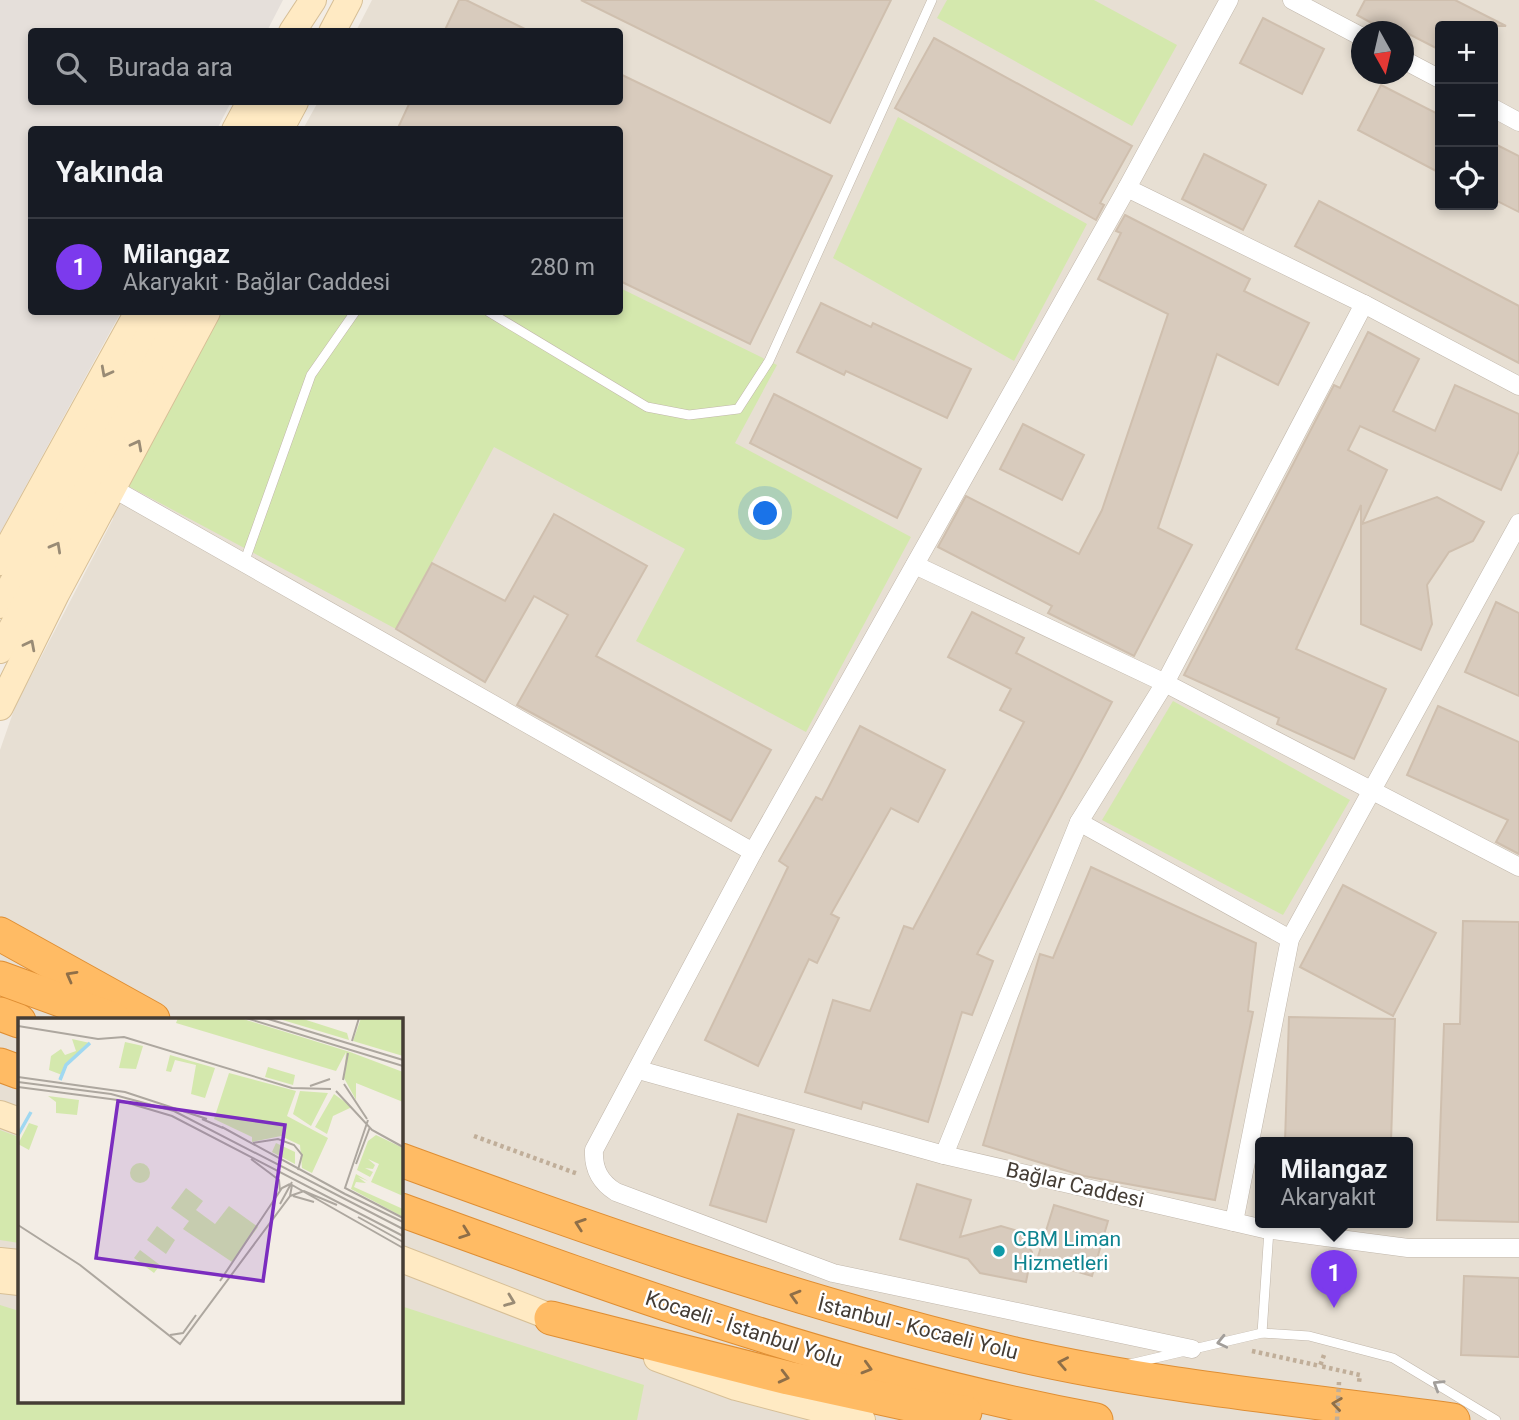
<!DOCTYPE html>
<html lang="tr">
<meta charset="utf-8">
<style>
body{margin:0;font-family:Roboto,sans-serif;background:#20242c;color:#f1f3f6}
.controls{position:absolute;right:21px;top:21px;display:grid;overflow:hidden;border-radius:7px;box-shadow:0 4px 10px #0003}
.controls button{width:63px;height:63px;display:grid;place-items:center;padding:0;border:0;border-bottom:2px solid #363941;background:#171b24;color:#f1f3f6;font:35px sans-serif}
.compass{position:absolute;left:1351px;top:21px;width:63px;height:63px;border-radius:50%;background:#171b24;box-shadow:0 4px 10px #0003;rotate:172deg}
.you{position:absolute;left:766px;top:514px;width:24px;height:24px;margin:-18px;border:5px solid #fff;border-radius:50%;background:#1a73e8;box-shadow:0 0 0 10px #1a73e833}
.badge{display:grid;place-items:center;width:46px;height:46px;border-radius:50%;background:#7c3aed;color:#fff;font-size:23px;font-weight:700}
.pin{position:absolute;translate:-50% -58px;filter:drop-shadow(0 2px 4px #0008)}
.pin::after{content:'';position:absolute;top:37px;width:24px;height:21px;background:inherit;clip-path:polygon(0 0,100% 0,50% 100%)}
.popup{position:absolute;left:1255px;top:1137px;width:158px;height:91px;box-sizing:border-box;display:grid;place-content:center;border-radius:7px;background:#171b24;filter:drop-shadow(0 2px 5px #0005);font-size:23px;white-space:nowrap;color:#9ea1a6}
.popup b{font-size:26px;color:#f1f3f6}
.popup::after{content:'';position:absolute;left:50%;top:100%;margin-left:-14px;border:14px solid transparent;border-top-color:#171b24}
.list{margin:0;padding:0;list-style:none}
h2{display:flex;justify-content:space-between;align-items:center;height:91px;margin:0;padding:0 28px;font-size:30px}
h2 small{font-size:23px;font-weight:400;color:#9ea1a6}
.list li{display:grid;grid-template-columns:46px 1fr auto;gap:21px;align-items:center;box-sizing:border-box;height:98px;padding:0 28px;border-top:2px solid #363941}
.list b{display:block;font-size:26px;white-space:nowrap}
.list p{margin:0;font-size:23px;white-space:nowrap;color:#9ea1a6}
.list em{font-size:23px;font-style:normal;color:#9ea1a6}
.icon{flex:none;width:38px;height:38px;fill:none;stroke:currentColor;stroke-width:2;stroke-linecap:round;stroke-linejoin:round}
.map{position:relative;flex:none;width:1519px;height:1420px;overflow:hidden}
.search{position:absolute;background:#171b24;box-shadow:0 4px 10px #0003;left:28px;top:28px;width:595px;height:77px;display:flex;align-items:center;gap:18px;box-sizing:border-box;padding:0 24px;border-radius:7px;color:#9ea1a6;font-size:26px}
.panel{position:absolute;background:#171b24;box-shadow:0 4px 10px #0003;left:28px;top:126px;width:595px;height:189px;border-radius:7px}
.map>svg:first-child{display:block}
</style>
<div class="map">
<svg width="1519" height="1420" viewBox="0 0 1519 1420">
<rect width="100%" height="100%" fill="#f3ede5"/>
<path fill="#e7dfd3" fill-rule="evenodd" d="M372,0H1519V1420H0V750L15,707L113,519L115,479L620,312V130L303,129L318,102H620V32L356,31ZM1440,26H1493V205H1440ZM1362,32H1404V74H1362ZM19,1019H401V1401H19ZM1260,1142H1408V1222H1260Z"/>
<path fill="#e5dfda" d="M0,0H283L267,31L32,32V102H231L217,129L32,130V312H121L0,533Z"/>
<g fill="#d4e8ad">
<path d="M947,0H1094L1177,45L1132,126L937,18Z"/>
<path d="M898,117L1087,224L1014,361L833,258Z"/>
<path d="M620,288L777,365L735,443L911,537L806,732L636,641L685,549L494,447L396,629L115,479L205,312H620Z"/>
<path d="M1173,701L1350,800L1283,915L1102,820Z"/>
<path d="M0,1130L19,1137V1243L0,1240Z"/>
<path d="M0,1305L19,1311V1401H401V1306L644,1385L637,1420H0Z"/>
</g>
<g fill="#d8cbbd" stroke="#cfbfae" stroke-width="2">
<path d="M459,0H466L531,32H444Z"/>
<path d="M581,0H891L830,123Z"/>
<path d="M1365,0H1455L1506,26H1440V50L1405,32H1388L1357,15Z"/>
<path d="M1263,18L1324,49L1302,94L1240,63Z"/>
<path d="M934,38L1132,146L1100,203L1104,205L1096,220L895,108Z"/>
<path d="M620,74L832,176L750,344L620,281V130H397L410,102H620Z"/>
<path d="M1381,85L1440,115V173L1358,130Z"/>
<path d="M1493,143L1519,156V212L1493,199Z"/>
<path d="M1204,154L1266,185L1243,230L1182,199Z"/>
<path d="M1319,201L1519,306V363L1295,246Z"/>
<path d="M1125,215L1250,279L1244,291L1309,323L1278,385L1217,354L1158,528L1192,545L1134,656L1048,613L1052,606L938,547L966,496L1079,554L1102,510L1168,314L1098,279L1121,233L1116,231Z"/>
<path d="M821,303L871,327L873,323L971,369L947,418L846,371L844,375L797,352Z"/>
<path d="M1368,332L1419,359L1393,411L1435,431L1455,385L1519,414V451L1501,490L1360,426L1348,450L1387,470L1362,524L1437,497L1484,522L1473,541L1449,552L1427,585L1432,624L1421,650L1361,624V505L1296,649L1386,689L1354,759L1277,724L1279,718L1184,675L1334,385L1340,388Z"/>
<path d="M774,394L921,469L897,518L750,443Z"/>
<path d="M1023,424L1084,455L1062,500L1000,469Z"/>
<path d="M554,514L647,566L596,656L771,750L731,821L517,705L568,615L534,596L485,682L396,629L432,563L505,601Z"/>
<path d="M1496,602L1519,613V696L1465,672Z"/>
<path d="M972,612L1024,638L1016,653L1112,702L977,954L993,961L972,1015L962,1012L928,1122L863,1102L861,1109L805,1092L833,1000L870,1011L904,926L913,929L1024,722L1000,710L1011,689L948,657Z"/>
<path d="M1438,706L1519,742V854L1496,842L1508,820L1407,775Z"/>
<path d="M860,726L945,770L918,822L891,808L831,914L839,918L817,963L809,959L758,1066L705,1040L788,867L779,861L816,797L822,800Z"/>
<path d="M1091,867L1256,943L1248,1011L1253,1012L1215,1200L1084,1176L983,1145L1040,954L1053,958Z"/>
<path d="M1343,885L1436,933L1393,1016L1300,967Z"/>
<path d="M1463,921L1519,922V1222L1437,1220L1444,1024H1460Z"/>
<path d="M1289,1017L1395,1019L1391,1142H1285Z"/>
<path d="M738,1114L794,1130L766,1222L710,1205Z"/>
<path d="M917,1184L971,1200L960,1237L1001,1226L1018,1231L1032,1252L1026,1282L980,1273L968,1259L900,1239Z"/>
<path d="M1054,1205L1108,1221L1092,1276L1037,1260Z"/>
<path d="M1464,1276L1519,1278V1357L1461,1355Z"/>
</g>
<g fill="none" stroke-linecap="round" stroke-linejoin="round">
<g stroke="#c1b7ab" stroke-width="10">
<g id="lane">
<path d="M489,312L647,407L689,415L738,409L769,361L932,0"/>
<path d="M244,563L311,375L355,312"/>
<path d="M1262,1333L1269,1230"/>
<path d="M1130,1364L1262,1333L1309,1336L1393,1358L1496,1420"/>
</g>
</g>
<g stroke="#c1b7ab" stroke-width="19">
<g id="street">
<path d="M1292,0L1362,37"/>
<path d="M1404,60L1440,79"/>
<path d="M1493,108L1519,122"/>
<path d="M1127,188L1364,304L1519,386"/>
<path d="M114,489L753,852"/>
<path d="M915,565L1165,683L1519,867"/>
<path d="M1079,822L1290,939"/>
<path d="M639,1070L944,1155L1264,1229L1408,1248H1519"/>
<path d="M944,1155L1079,822L1165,683L1364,304"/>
<path d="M1234,1222L1290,939L1519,523"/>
<path d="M1192,1349L833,1273L616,1192C600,1182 593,1169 594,1150L753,852L1127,188L1229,0"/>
</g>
</g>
<g stroke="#d7bf96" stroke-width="28">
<g id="secondary">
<path d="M292,32L313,0"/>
<path d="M332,32L349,0"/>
<path d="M235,130L250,102"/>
<path d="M256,130L271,102"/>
<path d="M280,130L295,102"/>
<path d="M0,562L138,312"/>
<path d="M0,605L93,441L161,312"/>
<path d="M0,650L184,312"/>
<path d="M0,707L56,594L207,312"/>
<path d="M0,1114L19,1121"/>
<path d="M401,1259L569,1324"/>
<path d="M0,1261L19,1263"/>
<path d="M0,1280L19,1282"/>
<path d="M657,1358L736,1387L862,1420"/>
</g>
</g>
<g stroke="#df8e33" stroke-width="35">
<g id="highway">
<path d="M0,934L153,1019"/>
<path d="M0,978L113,1019"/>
<path d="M0,1014L19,1021"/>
<path d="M0,1065L19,1072"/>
<path d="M401,1160C603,1234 806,1305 1015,1354C1159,1387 1307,1400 1453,1420"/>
<path d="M401,1210C629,1293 857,1376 1096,1420"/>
<path d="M551,1318L788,1378L917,1406L965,1412"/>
</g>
</g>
<g stroke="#c0ae99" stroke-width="4.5" stroke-dasharray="3.5 3.5" stroke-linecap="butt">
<path d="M474,1136L578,1174"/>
<path d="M1252,1351L1320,1366"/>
<path d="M1324,1355L1320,1366L1360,1375L1359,1382"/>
</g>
<use href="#lane" stroke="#fff" stroke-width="9"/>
<use href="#street" stroke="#fff" stroke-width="18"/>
<use href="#secondary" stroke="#ffeac3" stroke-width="26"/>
<use href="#highway" stroke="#ffbb64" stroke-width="33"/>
<path stroke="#c0ae99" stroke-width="4.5" stroke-dasharray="3.5 3.5" stroke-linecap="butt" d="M1337,1420L1339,1382"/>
</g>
<defs><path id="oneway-chevron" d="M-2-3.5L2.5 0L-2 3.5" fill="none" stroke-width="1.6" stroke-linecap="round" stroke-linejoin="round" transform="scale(1.75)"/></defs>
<g stroke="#998b75">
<use href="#oneway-chevron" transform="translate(106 372) rotate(118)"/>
<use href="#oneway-chevron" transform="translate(137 445) rotate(-62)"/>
<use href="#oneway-chevron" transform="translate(56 547) rotate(-61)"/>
<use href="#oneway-chevron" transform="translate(30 645) rotate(-63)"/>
<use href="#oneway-chevron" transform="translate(510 1301) rotate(21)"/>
</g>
<g stroke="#8f6f48">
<use href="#oneway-chevron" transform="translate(71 976) rotate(-151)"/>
<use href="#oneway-chevron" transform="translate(580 1224) rotate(-161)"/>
<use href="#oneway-chevron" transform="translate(465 1233) rotate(20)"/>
<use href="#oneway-chevron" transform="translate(795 1296) rotate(-164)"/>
<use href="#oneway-chevron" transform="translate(1063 1363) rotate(-169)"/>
<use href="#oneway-chevron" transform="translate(867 1368) rotate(16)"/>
<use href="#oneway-chevron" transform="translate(784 1377) rotate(14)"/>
<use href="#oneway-chevron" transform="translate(1337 1404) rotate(-172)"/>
</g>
<g stroke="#a29e9a">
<use href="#oneway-chevron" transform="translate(1222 1342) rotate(167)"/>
<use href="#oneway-chevron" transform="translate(1438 1385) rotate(-148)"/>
</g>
<circle fill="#0f9aa8" stroke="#fff" stroke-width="2.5" cx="999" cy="1251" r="7"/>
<g text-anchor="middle" stroke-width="5" stroke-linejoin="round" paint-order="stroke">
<g font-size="21" fill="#453d35" stroke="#fff">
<text transform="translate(1075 1185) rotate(13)" y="7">Bağlar Caddesi</text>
<text transform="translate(918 1328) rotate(14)" y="7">İstanbul - Kocaeli Yolu</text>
<text transform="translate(744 1329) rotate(18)" y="7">Kocaeli - İstanbul Yolu</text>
</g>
<g font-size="21" fill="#0d838f" stroke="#fff" text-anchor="start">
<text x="1013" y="1246">CBM Liman<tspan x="1013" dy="24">Hizmetleri</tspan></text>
</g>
</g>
<g transform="translate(18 1018)">
<rect width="385" height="385" fill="#f3ede5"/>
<path d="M160,0H222L332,34L385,54V84L338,65V82L326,60L328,34L318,53L158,5ZM258,0H282L329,15L331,22ZM343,0H385V38L335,23ZM54,21L72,25L48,47L44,57L31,52L33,38L43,31L47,37L58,33ZM107,24L125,28L118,51L101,50ZM152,37L197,50L187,80L173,76L178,47L157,42L153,54L148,53ZM250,49L277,57L275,67L247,59ZM211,55L278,73L269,98L310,120L294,155L284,150L282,127L263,118L234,124V119L196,101ZM282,73L310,75L293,108L275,96ZM316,76L334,89L315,98L309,116L297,109ZM30,78L61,82L59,97L38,95V84ZM11,105L20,108L11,132L0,126ZM358,117L385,130V178L353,164L361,146L350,141L357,147L355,151L347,150L355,154L352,159L339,152L350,123ZM258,125L277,134V146L254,134ZM112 155a10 10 0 1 1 20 0a10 10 0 1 1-20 0ZM338,156L350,163L340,159L348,165L338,164L336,169L385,191V199L333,171ZM168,170L185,183L178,192L197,206L211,188L240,209L214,244L165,211L171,203L153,190ZM139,208L157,222L148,236L129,222ZM122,232L142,247L136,255L116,240Z" fill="#d4e8ad"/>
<path fill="none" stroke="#a0d8f1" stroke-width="3.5" d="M42,62L48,47L72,25M0,117L13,94"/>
<path fill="none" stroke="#ada79f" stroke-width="2" d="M228,0L385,48M247,0L385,42M0,8L80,21L106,19L274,70L313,71M334,23L341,0M0,59L107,74L189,101M325,62L330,35M0,64L93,76L156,93L385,211M326,66L349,101M292,68L312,61M0,69L100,82L154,98L385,218M318,73L354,112L385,129M184,101L205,110M350,102L327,170L385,200M204,109L327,176M235,125L260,121L276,127L284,137L280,152M233,141L261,162L262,173M338,146L352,109M327,176L385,204M272,178L286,173L319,187M275,178L296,184M262,186L274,164M340,199L385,224M0,207L62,247L162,326L272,178L274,167L385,230M202,263L264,170L272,166M152,317L165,315L178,297"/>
<path fill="#7b2cbf" fill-opacity="0.15" stroke="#7b2cbf" stroke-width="3.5" d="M100,83L267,107L245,263L78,240Z"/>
<rect width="385" height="385" fill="none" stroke="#453d35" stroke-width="3.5"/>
</g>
</svg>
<div class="controls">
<button>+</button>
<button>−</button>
<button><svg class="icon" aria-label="locate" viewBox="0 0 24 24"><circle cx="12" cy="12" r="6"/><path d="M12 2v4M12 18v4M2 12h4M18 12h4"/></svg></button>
</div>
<svg class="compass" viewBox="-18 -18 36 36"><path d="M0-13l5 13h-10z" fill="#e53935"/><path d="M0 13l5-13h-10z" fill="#9ea1a6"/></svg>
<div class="you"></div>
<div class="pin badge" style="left:1334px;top:1308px">1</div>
<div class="popup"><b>Milangaz</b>Akaryakıt</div>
<div class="search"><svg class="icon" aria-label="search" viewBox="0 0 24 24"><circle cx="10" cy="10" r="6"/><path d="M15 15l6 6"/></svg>Burada ara</div>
<section class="panel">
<h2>Yakında<small></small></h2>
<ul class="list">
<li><span class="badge">1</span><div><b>Milangaz</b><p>Akaryakıt · Bağlar Caddesi</p></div><em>280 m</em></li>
</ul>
</section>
</div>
